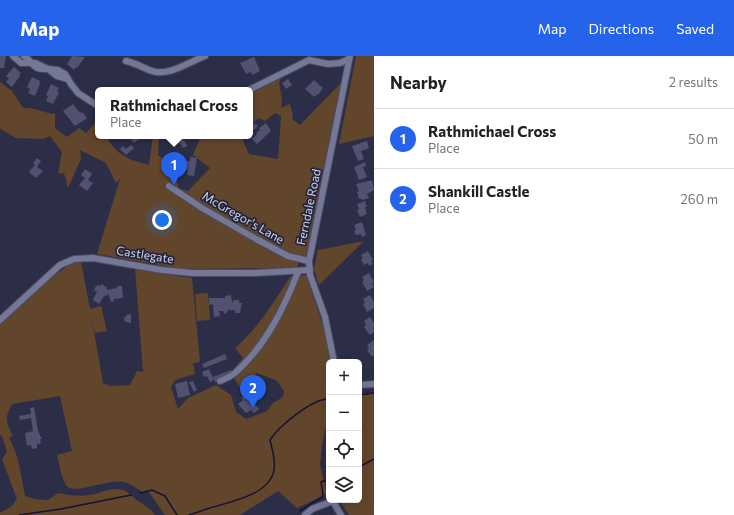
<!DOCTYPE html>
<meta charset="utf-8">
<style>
body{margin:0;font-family:Commissioner,sans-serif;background:#f6f6f6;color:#202124}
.controls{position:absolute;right:12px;bottom:12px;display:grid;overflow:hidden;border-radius:6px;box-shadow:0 4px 16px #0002}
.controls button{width:36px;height:36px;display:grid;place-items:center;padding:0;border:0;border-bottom:1px solid #e0e0e0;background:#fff;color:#202124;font:20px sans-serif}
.you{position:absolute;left:162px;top:164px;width:14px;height:14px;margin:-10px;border:3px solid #fff;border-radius:50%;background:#1a73e8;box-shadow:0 0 0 6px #1a73e833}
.badge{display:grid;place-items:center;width:26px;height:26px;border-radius:50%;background:#2563eb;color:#fff;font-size:13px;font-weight:700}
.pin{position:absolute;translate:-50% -33px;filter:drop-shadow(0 1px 2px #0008)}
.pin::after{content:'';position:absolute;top:21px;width:14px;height:12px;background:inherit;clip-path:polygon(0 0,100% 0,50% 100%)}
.popup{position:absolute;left:95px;top:31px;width:158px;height:52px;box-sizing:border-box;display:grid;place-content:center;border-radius:6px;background:#fff;filter:drop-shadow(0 1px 3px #0005);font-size:13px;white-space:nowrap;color:#757577}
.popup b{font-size:15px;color:#202124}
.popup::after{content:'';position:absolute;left:50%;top:100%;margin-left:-8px;border:8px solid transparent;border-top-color:#fff}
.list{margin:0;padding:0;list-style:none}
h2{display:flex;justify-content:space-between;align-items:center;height:52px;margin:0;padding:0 16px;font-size:17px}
h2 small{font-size:13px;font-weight:400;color:#757577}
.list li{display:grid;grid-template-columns:26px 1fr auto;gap:12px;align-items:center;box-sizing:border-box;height:60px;padding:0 16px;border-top:1px solid #e0e0e0}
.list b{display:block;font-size:15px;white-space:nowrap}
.list p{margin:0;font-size:13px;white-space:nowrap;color:#757577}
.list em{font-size:13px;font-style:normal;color:#757577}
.icon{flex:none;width:22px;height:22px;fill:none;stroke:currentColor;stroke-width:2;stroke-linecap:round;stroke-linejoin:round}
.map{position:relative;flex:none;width:374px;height:459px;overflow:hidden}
header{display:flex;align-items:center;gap:24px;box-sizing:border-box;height:56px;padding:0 20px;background:#2563eb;color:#fff}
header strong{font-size:19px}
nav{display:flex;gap:22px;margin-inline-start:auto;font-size:14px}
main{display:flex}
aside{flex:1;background:#fff}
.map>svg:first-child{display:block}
</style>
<header>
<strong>Map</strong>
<nav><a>Map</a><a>Directions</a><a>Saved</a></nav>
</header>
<main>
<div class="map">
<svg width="374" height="459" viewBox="0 0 374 459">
<rect width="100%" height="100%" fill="#2c2e48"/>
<g fill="#62462c">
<path d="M356,0H374V80L339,88Z"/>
<path d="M281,22L279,27L282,43L281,52L290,48L293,61L292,63L300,69L341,27L306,201L299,205L297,212L183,213L97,198L120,123L116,127L106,107L80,94L81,103L68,132L64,117L58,118L62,96L50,80L43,83L16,82L1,73H0V26L12,35L23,52C35,51 44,57 55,58V72L67,81L79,72L86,77L98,64V80H106C116,99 129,104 149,109L153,80H159L158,99C175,110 174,115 179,133L188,135L210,112L193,99L201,80H243V85L249,98L278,103L281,60L275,57L265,65L259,62L250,69V38Z"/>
<path d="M364,185L319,229L314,213L318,194Z"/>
<path d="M81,206L90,253L101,250L107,275L95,277L92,264L103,327L110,330L130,329L137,315L143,316L135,212L177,220L192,222L200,305L196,307H193L195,318L175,324L171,331L178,353L188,342L216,329L231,339L236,356L246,363L267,355L273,347L283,341L284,335L276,324L256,317L255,328L243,337L231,317L243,302L235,292C258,272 274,246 290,221L306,219L328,284L332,306H329V356L322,390L320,409L327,438L297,452L278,435L240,459H165L148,435L143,437C138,433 132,429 127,427C111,421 78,438 68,431C62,426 59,406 57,399L72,395L60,340L12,348C4,363 6,366 13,380L9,382C19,398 21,421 25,440L35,443L48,444L58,437C67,439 79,441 89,439C100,438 112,430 123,434C129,436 133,442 138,445C144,448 151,453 155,459H30L29,458L27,459H0V457L12,450L17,443L2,403L7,396L2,380L0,379V268L39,231L70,208Z"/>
<path d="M208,237L210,264L197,265L195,238Z"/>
<path d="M374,337V459H349L339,444H359V338Z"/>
</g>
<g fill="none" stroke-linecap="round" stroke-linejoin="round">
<g stroke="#141239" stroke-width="1.5">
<path d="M359,339L374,337"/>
<path d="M359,411L374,403"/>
<path d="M140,437L152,434L165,440L177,459"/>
<path d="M300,455L322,441L323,438L321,426L328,423"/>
<path d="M19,459L61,453L131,439"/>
<path d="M189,459C196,457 203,454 210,452C229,446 270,439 274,414C276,405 272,393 270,384C279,370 313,342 329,343"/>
</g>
</g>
<g fill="#50526f">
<path d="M0,0H6L4,12H0Z"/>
<path d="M72,0L85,1L77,12L76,11L74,14L67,8Z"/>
<path d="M254,1L260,15L252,19L251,16L246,18L240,7Z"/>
<path d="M14,11L21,17L19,19L20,20L12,31L6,26L9,22L6,20Z"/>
<path d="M32,21L40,25L39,27L40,28L35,40L28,37L30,33L27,31Z"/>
<path d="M288,23L292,29L286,33L282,27Z"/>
<path d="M314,24L323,32L318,39L317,38L314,41L305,33Z"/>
<path d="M51,28L59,32L57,35L59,36L53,48L46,45L48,40L46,39Z"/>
<path d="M73,48L80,57L82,56L87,62L75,70L63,55Z"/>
<path d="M255,67L258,70L252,76L253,77L250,80V72Z"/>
<path d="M266,67L271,75L257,88L252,83L257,78L256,77L260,74L259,72Z"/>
<path d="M129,80H138L139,83L134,87Z"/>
<path d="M170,80H182L187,90L183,92L180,87L175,89Z"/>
<path d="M367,85L369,92L361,95L364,103L358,105L352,90Z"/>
<path d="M131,89L134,92L126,99L120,93L123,90L126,93Z"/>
<path d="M190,101L197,102L194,120L187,119L188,114H185L187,105H190Z"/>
<path d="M37,102L41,105L37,111L43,115L36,122L29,116L35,109L33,107Z"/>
<path d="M365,106L366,110L363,111L367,121L359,124L354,111Z"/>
<path d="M85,113L92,118L88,124L93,127L87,135L79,129L85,122L81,119Z"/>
<path d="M368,125H372L374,134L367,138L369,142L362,144V143H359L357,136L359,135L356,128Z"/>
<path d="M365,145L367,151H365L367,158L360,161L357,154L359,153L357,148Z"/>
<path d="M362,166L366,179L362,181L361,178L356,179L354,175L356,174L354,169Z"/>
<path d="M368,195L373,204L371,205L373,208L369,210L368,207L364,209L361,203L363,202L361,199Z"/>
<path d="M369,217L374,226L372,227L374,231L367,235L362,226L364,224L362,221Z"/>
<path d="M102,228L107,232V234L117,232V230H122L123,242L114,243L113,246H111L109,239L104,240L99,248L93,244L97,236L94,234L96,230L98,229L100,230Z"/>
<path d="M231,239L232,246H234L233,244H239V247H242L240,257H235V254H228L226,258H225L223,255H219L220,260L214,261L213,248L209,249V242H225V240Z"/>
<path d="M370,239L374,246V252L367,256L363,248L365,247L363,243Z"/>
<path d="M131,258V267L125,266L124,261H126V259Z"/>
<path d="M370,261L374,267V276L370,279L364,271L366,269L364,265Z"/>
<path d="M374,284V299L372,301L367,294L369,292L367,289Z"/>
<path d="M225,298L227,303L204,312L202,308Z"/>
<path d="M209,313L214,324L210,326L207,320L204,321L202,316Z"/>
<path d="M231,314L233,318L215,326L213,321Z"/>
<path d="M187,325L190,339L178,342L175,328Z"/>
<path d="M193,325L197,334L194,336L189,326Z"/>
<path d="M246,338L259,353L254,357L251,354L246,357L238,348L243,344L241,342Z"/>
<path d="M34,351L38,375L42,383H40L41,388H37V392L32,393L31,389L27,390L25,377L33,375L31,362L20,364L19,360L31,358L30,352Z"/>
</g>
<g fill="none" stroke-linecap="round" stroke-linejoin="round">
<g stroke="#4a4a61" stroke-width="8">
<g id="minor">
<path d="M13,0L21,7H35L48,13L58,14L65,18L71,28L78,37L98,50"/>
<path d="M24,0C35,7 31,14 48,13L57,20L68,23"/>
<path d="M126,5C136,7 143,12 152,15C168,21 191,5 205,0"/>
<path d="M249,34L309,4L328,8L340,7L349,3"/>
<path d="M169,130L202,152L256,183L288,200L309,205"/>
<path d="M0,264L60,209L74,203L93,202L162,214L192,217H255L310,214"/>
<path d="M334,306L325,261L310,219L309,205L350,0"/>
<path d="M220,325C225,323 232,320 236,316C266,289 284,252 298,216"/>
<path d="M359,329L374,328"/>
<path d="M332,444L341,459"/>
<path d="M305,459L312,453L333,445"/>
</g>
</g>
<use href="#minor" stroke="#747795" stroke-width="6"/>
</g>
<g text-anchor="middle" stroke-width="3.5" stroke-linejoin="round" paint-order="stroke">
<g font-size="12" fill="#d2d4e5" stroke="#22243d">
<text transform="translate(309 151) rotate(-78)" y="4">Ferndale Road</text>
<text transform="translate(243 162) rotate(30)" y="4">McGregor's Lane</text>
<text transform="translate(145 199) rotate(9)" y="4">Castlegate</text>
</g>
</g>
</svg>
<div class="controls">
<button>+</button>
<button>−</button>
<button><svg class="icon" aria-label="locate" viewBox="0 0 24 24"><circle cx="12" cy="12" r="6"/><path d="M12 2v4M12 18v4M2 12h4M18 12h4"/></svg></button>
<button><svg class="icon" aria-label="layers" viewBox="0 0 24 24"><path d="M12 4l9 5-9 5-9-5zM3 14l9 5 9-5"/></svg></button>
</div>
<div class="you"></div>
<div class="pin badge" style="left:174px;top:129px">1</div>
<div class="popup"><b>Rathmichael Cross</b>Place</div>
<div class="pin badge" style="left:253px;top:352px">2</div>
</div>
<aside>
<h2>Nearby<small>2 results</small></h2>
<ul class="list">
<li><span class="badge">1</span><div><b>Rathmichael Cross</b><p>Place</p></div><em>50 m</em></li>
<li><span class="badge">2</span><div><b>Shankill Castle</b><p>Place</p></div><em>260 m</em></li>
</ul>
</aside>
</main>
